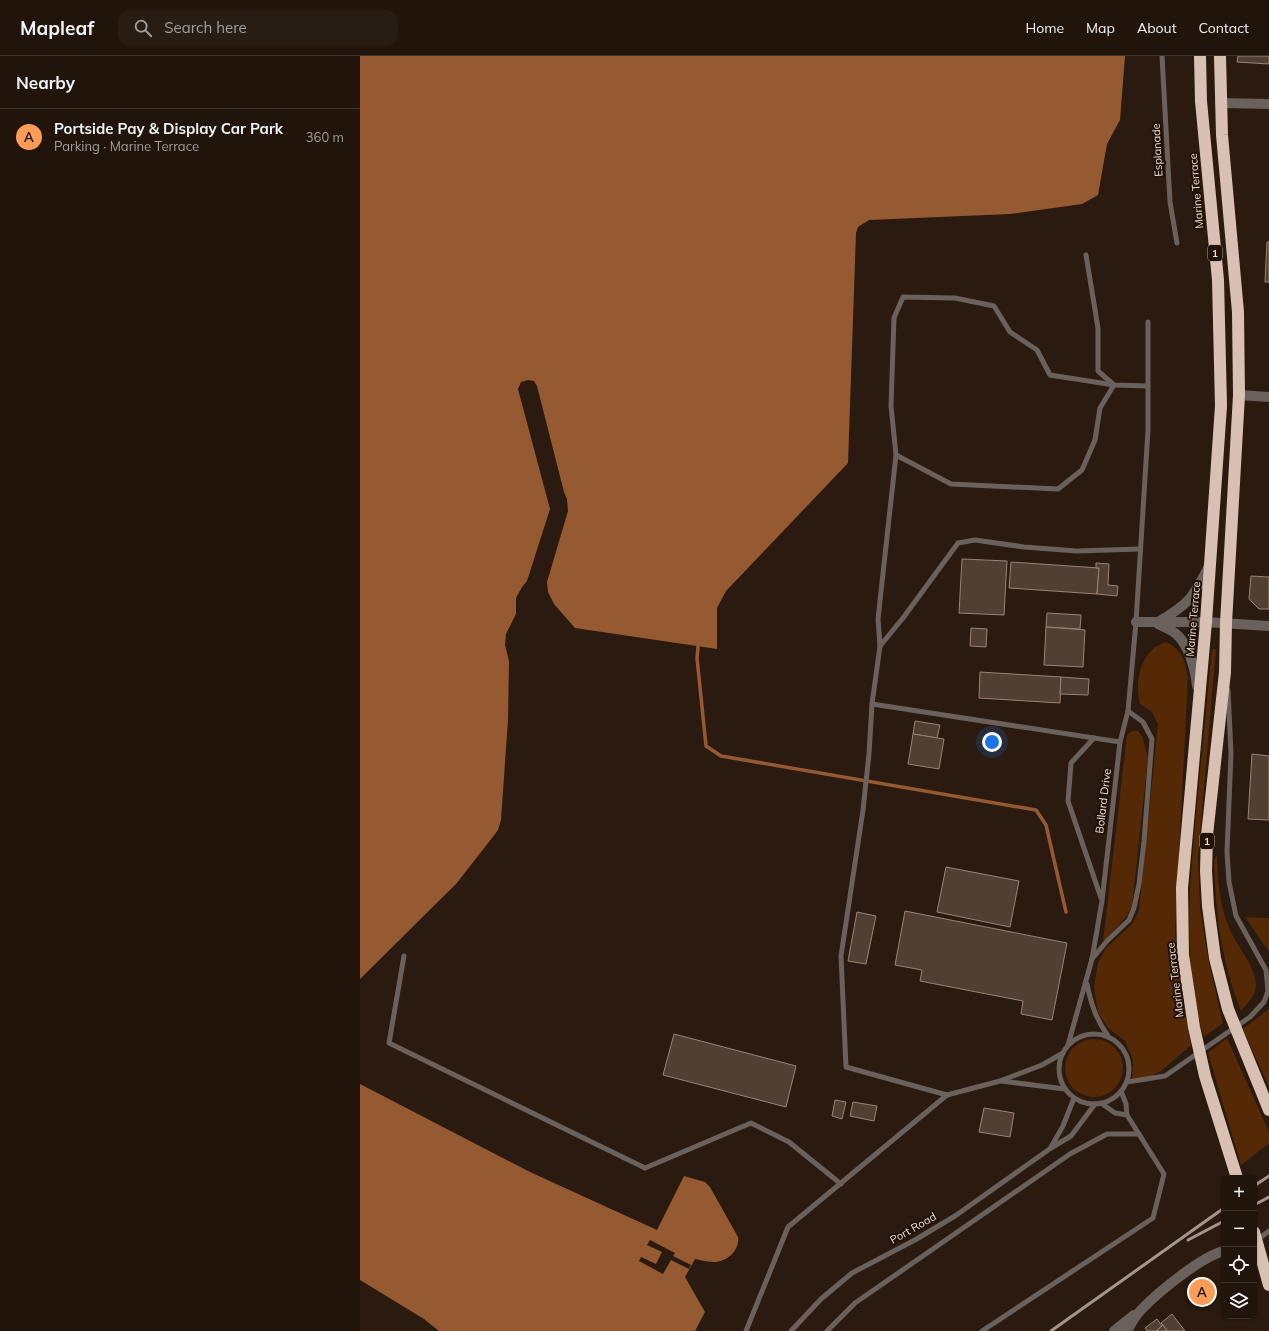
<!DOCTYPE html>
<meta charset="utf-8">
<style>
body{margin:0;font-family:Mulish,sans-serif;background:#281d14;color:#f1f3f6}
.controls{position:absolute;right:12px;bottom:12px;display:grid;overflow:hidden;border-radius:8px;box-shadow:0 1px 3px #0004}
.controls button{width:36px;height:36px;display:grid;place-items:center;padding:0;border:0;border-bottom:1px solid #3d332c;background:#20140b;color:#f1f3f6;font:20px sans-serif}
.you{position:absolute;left:632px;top:686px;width:14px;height:14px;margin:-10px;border:3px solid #fff;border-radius:50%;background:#1a73e8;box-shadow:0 0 0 6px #1a73e833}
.badge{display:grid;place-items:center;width:26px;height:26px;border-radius:50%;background:#fe9c58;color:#111;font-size:13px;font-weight:700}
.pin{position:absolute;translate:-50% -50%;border:2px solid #fff;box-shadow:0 1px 4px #0006}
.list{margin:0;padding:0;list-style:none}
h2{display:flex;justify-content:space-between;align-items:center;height:52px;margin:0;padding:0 16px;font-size:17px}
h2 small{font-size:13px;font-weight:400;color:#a29e9d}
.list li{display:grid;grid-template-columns:26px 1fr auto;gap:12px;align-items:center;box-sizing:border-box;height:56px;padding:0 16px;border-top:1px solid #3d332c}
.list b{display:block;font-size:15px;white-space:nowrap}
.list p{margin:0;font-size:13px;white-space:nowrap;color:#a29e9d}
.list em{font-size:13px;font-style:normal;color:#a29e9d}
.icon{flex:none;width:22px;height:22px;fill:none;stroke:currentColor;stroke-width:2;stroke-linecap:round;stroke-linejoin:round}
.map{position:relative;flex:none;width:909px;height:1275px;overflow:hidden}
header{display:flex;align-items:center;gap:24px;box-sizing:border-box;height:56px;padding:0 20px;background:#20140b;border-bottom:1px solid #3d332c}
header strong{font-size:19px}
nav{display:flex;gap:22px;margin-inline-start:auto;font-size:14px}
.search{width:280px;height:36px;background:#281d14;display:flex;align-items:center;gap:10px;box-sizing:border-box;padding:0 14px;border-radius:12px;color:#a29e9d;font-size:15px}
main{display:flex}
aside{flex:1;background:#20140b}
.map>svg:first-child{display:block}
</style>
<header>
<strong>Mapleaf</strong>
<div class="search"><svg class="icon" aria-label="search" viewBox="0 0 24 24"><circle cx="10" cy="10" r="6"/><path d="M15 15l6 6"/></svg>Search here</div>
<nav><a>Home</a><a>Map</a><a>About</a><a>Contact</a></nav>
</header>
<main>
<aside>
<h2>Nearby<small></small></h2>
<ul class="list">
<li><span class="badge">A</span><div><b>Portside Pay &amp; Display Car Park</b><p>Parking · Marine Terrace</p></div><em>360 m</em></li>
</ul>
</aside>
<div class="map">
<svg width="909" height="1275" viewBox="0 0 909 1275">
<rect width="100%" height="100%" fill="#2b1a0f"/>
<g fill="#552906">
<path d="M807,586C823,596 824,603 828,621L815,876L821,934L831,989L800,1016L772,1028L773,1004L765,985L748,972L738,956L734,931L738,907L746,892L773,867L779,854L798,668L792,656L780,648C774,625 781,592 807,586Z"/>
<path d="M852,593H856L838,802L840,852L849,907L863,967L844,981C821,906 830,824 837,747C842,696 847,644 852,593Z"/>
<path d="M772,675H778L782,680L788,702L772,850L766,861L743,886L767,679Z"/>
<path d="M857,799C858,828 859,846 870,874C878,892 895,909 896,929C896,939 887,948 881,955C861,904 856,860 854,805Z"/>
<path d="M885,861L909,862V896Z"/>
<path d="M909,953V1031L883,973Z"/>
<path d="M867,982L909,1076V1087L881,1109L848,997Z"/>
<circle cx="734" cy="1012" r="29"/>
</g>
<g fill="#955a31">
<path d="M0,0H765L760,64L747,88L738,139L722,148L650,158L509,164L498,171L496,177L488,407L366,535L357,552V593L215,572L194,548L188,536L187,526L208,455L207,443L204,436L177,330L174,325L168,324L161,326L158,333L190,453L167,525L162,531L156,542V558L146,578L145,589L149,605L148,664L141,764L138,774L132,782L96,828L0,923Z"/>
<path d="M0,1028L170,1116L297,1174L324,1120L345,1126L350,1131L378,1181C380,1194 367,1206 354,1206C348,1206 341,1204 335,1203L325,1221L345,1256L335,1275H0Z"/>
</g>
<g fill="#2b1a0f">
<path d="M290,1184L315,1197L313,1200L331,1209L329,1213L311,1204L303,1218L279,1205L281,1201L296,1208L302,1196L287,1189Z"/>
<path d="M0,1224L64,1263L79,1275H0Z"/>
</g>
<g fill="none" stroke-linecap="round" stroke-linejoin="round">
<path stroke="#955a31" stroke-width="3.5" d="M338,591L337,602L346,690L361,700L676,754L686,769L706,856"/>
</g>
<g fill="#523f33" stroke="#9a8476">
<path d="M878,0H909V8L877,6Z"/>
<path d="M907,186H909V226H905Z"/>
<path d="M602,503L647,505L644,559L599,557Z"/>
<path d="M651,506L739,512L737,538L649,532Z"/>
<path d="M736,507L749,508L748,529L758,530L757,540L737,538L739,512H736Z"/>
<path d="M891,520L909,521V553H899L889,543Z"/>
<path d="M687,557L721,559L720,573L686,571Z"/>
<path d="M686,571L725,574L723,611L684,609Z"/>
<path d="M611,572L627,573L626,591L610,590Z"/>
<path d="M620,616L701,621L700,647L619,642Z"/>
<path d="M701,621L729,623L728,639L700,638Z"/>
<path d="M555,665L580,669L577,682L553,678Z"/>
<path d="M553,678L584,683L579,713L548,708Z"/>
<path d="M892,698L909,700V764L888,763Z"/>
<path d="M586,811L659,825L650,871L577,856Z"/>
<path d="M545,855L707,887L692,964L661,958L663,945L560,925L562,914L535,909Z"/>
<path d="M497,856L516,860L506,908L488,905Z"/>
<path d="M314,978L436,1010L426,1051L303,1019Z"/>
<path d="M475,1044L486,1046L482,1063L472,1060Z"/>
<path d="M493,1046L517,1050L514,1065L490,1060Z"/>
<path d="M624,1052L654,1057L650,1081L619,1076Z"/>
<path d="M812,1258L825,1275H808L801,1267Z"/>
<path d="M797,1263L802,1270L796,1275H787L785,1272Z"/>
<path d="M803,1269L807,1275H796L802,1270Z"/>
</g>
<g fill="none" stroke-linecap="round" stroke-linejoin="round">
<g stroke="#6b615c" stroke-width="5">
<path d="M802,0L810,146L817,187"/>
<path d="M726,199L738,272V315L754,329L788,330"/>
<path d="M520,590L518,563L536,399L531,350L534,262L543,241L595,242L634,250L650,276L677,294L690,319L754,329L740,352L735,384L722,414L698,433L591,428L536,399"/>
<path d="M512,648L760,686"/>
<path d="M734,682L711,707L708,745L741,842"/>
<path d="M44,900L29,987L285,1112L391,1067L429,1086L481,1128"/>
<path d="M732,903L747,885L769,864L774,852L779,828L784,785L792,683L783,666L768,655"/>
<path d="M727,928C731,948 736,963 748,980"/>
<circle cx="734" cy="1013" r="35"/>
<path d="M708,989L732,903L742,845L760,686L768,655L776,566L788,374V266"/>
<path d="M641,1025L705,1033"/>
<path d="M767,1026L805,1020L890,961L904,946L908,935L906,914L876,860L869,826L867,796L871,697L868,634"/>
<path d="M587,1039L486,1011L481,900L503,754L509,698L512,648L520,590L543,562L598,487L615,484L664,491L717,495L780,493"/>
<path d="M741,1047L755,1057L767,1059"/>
<path d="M691,1091L703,1070L714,1042"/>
<path d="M897,1184L909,1175"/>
<path d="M386,1275L428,1171L587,1039L640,1025L682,1009L703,997"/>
<path d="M431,1275L461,1243L492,1217L555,1184L595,1160L691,1092L711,1080L735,1048"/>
<path d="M467,1275L495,1247L710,1098L747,1078H779"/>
<path d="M622,1275L793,1162L804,1118L767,1059L766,1048L761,1035"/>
</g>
<g stroke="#6b615c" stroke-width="10">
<path d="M860,47L909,48"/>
<path d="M879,339L909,341"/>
<path d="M776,566H846L909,570"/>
<path d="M798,566C829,548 833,542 849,510"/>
<path d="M798,568C803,571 810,573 815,577C829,588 835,613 837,630"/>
<path d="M754,1275L774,1259"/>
<path d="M767,1275C771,1268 775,1260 781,1254C797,1237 842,1200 864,1195"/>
</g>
<g stroke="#d8c1b2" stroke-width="12">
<path d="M840,0L841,45L858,224L861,350L846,566L822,832L823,899L834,971L845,1020L877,1122"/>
<path d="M860,0L862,79L878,256L879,339L866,567L865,616L847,779L846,815L848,850L855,902L868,953L909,1054"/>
<path d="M894,1176L909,1229"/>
</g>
<g stroke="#a4968e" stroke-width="3">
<path d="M894,1130L909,1120"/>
<path d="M894,1149L909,1141"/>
<path d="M828,1184L864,1165"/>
<path d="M691,1275L864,1152"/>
</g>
</g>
<g text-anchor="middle" stroke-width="4" stroke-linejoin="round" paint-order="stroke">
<g fill="#211106" stroke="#b0a39a" stroke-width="1">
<rect x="848" y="189" width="14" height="16" rx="3"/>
<rect x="840" y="777" width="14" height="16" rx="3"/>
</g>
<g font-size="10" font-weight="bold" fill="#ede1da">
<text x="855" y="201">1</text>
<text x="847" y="789">1</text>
</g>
<g font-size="11" fill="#ede1da" stroke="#211106">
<text transform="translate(797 94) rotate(-93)" y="4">Esplanade</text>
<text transform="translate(836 135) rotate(-95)" y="4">Marine Terrace</text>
<text transform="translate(833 563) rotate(-85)" y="4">Marine Terrace</text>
<text transform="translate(743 745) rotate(-83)" y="4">Bollard Drive</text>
<text transform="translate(815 924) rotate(-97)" y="4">Marine Terrace</text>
<text transform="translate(553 1172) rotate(-30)" y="4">Port Road</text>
</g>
</g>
</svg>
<div class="controls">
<button>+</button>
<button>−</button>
<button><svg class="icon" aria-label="locate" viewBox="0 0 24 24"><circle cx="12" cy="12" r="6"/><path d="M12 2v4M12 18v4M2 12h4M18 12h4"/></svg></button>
<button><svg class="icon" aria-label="layers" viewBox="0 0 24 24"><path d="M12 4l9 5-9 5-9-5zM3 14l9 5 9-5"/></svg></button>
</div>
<div class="you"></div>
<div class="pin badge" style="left:842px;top:1236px">A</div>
</div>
</main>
